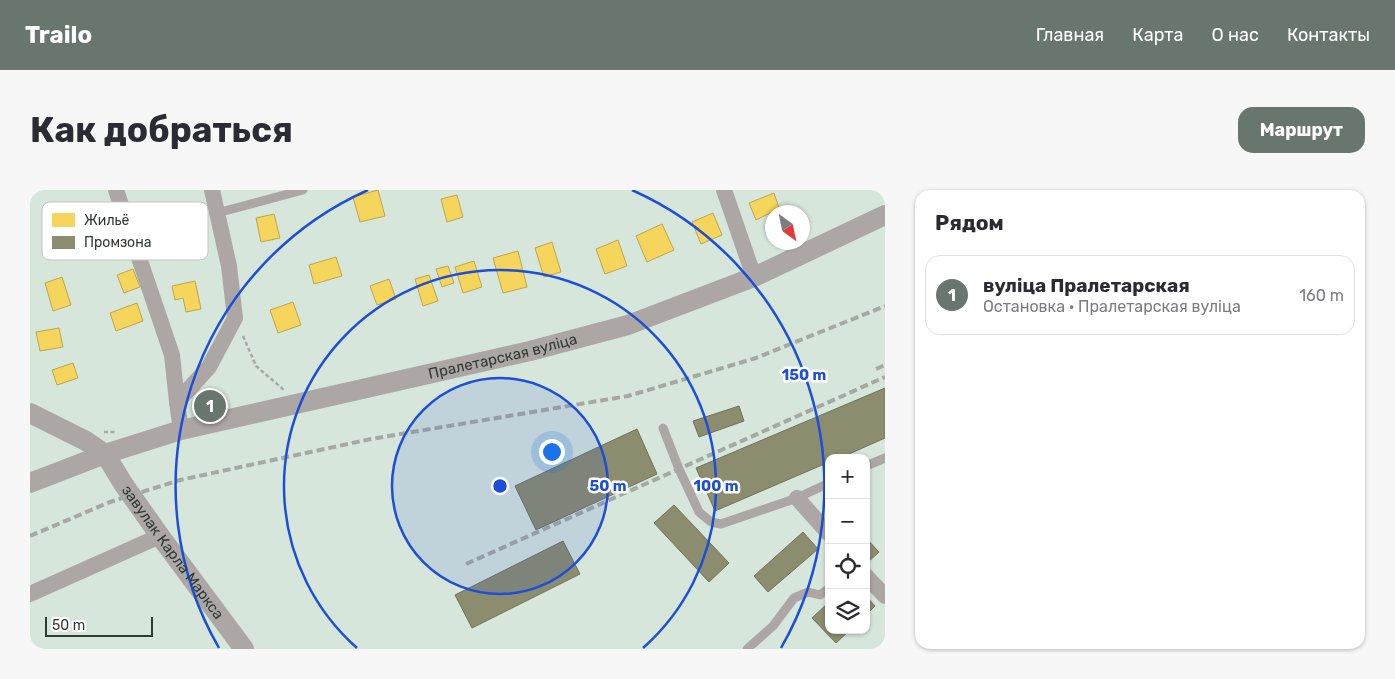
<!DOCTYPE html>
<html lang="ru">
<meta charset="utf-8">
<style>
body{margin:0;font-family:Rubik,sans-serif;background:#f7f7f7;color:#2b2b33}
.controls{position:absolute;right:15px;bottom:15px;display:grid;overflow:hidden;border-radius:10px;box-shadow:0 1px 4px #0004}
.controls button{width:45px;height:45px;display:grid;place-items:center;padding:0;border:0;border-bottom:1px solid #e1e1e2;background:#fff;color:#2b2b33;font:25px sans-serif}
.compass{position:absolute;left:735px;top:15px;width:45px;height:45px;border-radius:50%;background:#fff;box-shadow:0 1px 4px #0004;rotate:147deg}
.scale{position:absolute;left:15px;bottom:12px;width:108px;box-sizing:border-box;padding-left:5px;border:2px solid #2f3a33;border-top:0;font-size:14px;line-height:18px;white-space:nowrap;color:#2f3a33;-webkit-text-stroke:4px #fff;paint-order:stroke}
.you{position:absolute;left:521px;top:261px;width:18px;height:18px;margin:-12px;border:4px solid #fff;border-radius:50%;background:#1a73e8;box-shadow:0 0 0 8px #1a73e833}
.badge{display:grid;place-items:center;width:32px;height:32px;border-radius:50%;background:#69766e;color:#fff;font-size:16px;font-weight:700}
.pin{position:absolute;translate:-50% -50%;border:2px solid #fff;box-shadow:0 1px 5px #0006}
.list{margin:0;padding:0;list-style:none}
h2{display:flex;justify-content:space-between;align-items:center;height:65px;margin:0;padding:0 20px;font-size:21px}
h2 small{font-size:16px;font-weight:400;color:#7c7c81}
.list li{display:grid;grid-template-columns:32px 1fr auto;gap:15px;align-items:center;box-sizing:border-box;height:80px;margin:0 10px 10px;padding:0 10px;border:1px solid #e1e1e2;border-radius:15px}
.list b{display:block;font-size:19px;white-space:nowrap}
.list p{margin:0;font-size:16px;white-space:nowrap;color:#7c7c81}
.list em{font-size:16px;font-style:normal;color:#7c7c81}
.icon{flex:none;width:28px;height:28px;fill:none;stroke:currentColor;stroke-width:2;stroke-linecap:round;stroke-linejoin:round}
.map{position:relative;flex:none;width:855px;height:459px;overflow:hidden;border-radius:15px}
header{display:flex;align-items:center;gap:30px;box-sizing:border-box;height:70px;padding:0 25px;background:#69766e;color:#fff}
header strong{font-size:24px}
nav{display:flex;gap:28px;margin-inline-start:auto;font-size:18px}
.intro{display:flex;align-items:center;justify-content:space-between;box-sizing:border-box;height:120px;padding:0 30px}
h1{margin:0;font-size:35px}
.button{padding:12px 22px;border-radius:15px;background:#69766e;color:#fff;font-size:18px;font-weight:700}
main{display:flex;gap:30px;padding:0 30px}
aside{flex:1;background:#fff;border-radius:15px;box-shadow:0 1px 4px #0004}
.map>svg:first-child{display:block}
</style>
<header>
<strong>Trailo</strong>
<nav><a>Главная</a><a>Карта</a><a>О нас</a><a>Контакты</a></nav>
</header>
<div class="intro"><h1>Как добраться</h1><a class="button">Маршрут</a></div>
<main>
<div class="map">
<svg width="855" height="459" viewBox="0 0 855 459">
<rect width="100%" height="100%" fill="#d6e6db"/>
<g fill="#f6d55c" stroke="#baa650">
<path d="M348,0L355,26L330,32L323,7Z"/>
<path d="M744,3L750,21L742,22L726,30L719,13Z"/>
<path d="M427,5L433,27L417,32L411,9Z"/>
<path d="M683,23L692,45L671,54L662,32Z"/>
<path d="M244,24L250,48L231,52L226,28Z"/>
<path d="M632,34L644,60L617,72L606,46Z"/>
<path d="M588,50L597,76L575,84L566,59Z"/>
<path d="M522,52L531,82L514,87L505,58Z"/>
<path d="M488,61L497,97L473,103L463,68Z"/>
<path d="M306,67L312,86L284,94L279,75Z"/>
<path d="M444,71L452,97L433,103L425,77Z"/>
<path d="M418,76L424,93L412,97L406,79Z"/>
<path d="M103,79L110,97L94,103L87,85Z"/>
<path d="M399,85L408,111L393,116L385,89Z"/>
<path d="M32,87L41,115L23,121L15,93Z"/>
<path d="M359,89L366,109L347,115L340,96Z"/>
<path d="M165,91L171,119L156,122L153,108L145,110L142,96Z"/>
<path d="M263,112L271,135L248,143L240,120Z"/>
<path d="M107,113L113,131L86,141L80,123Z"/>
<path d="M29,138L33,157L10,161L6,142Z"/>
<path d="M43,173L48,188L27,195L22,180Z"/>
</g>
<g fill="#8c8c6e" stroke="#70735c">
<path d="M855,198V248L810,268H799V272L685,321L666,278Z"/>
<path d="M709,216L714,231L669,247L663,231Z"/>
<path d="M607,239L627,284L506,340L485,296Z"/>
<path d="M644,315L699,373L679,392L624,333Z"/>
<path d="M773,342L788,359L738,402L724,386Z"/>
<path d="M836,348L849,362L837,373H836Z"/>
<path d="M533,351L550,384L442,438L425,405Z"/>
<path d="M836,406L845,416L836,425Z"/>
<path d="M799,412V440H820L806,453L782,428Z"/>
</g>
<g fill="none" stroke-linecap="round" stroke-linejoin="round">
<g stroke="#a6a9a5" stroke-width="2.5" stroke-dasharray="4 2.5" stroke-linecap="butt">
<path d="M213,146L226,176L254,200"/>
<path d="M74,242H86"/>
</g>
<g stroke="#aca7a5" stroke-width="9">
<path d="M187,23L273,0"/>
<path d="M633,238L649,279L669,322L681,332L691,334L767,308L799,293"/>
<path d="M836,276L855,268"/>
<path d="M717,459L743,436L764,408L778,402L790,405L799,398"/>
</g>
<g stroke="#aca7a5" stroke-width="16">
<path d="M86,0L142,165L147,212"/>
<path d="M694,0L724,87"/>
<path d="M151,240L147,212L179,177L205,128L199,76L182,0"/>
<path d="M767,308L799,344"/>
<path d="M836,386L855,406"/>
<path d="M0,404L130,346"/>
</g>
<g stroke="#aca7a5" stroke-width="20">
<path id="s1" d="M0,223L56,251L75,264L94,295L130,346L214,459"/>
<path id="s2" d="M0,293L75,264L151,240L500,161L598,135L724,87L855,25"/>
</g>
<g stroke="#a5a9a4" stroke-width="4" stroke-dasharray="8 4" stroke-linecap="butt">
<path d="M846,179L855,175"/>
<path d="M0,346L80,312L150,290L341,249L598,206L726,168L855,116"/>
<path d="M436,374L855,187"/>
</g>
</g>
<circle cx="470" cy="296" r="108" fill="#1d4ed8" fill-opacity=".12"/>
<g fill="none" stroke="#1d4ed8" stroke-width="2.5">
<circle cx="470" cy="296" r="108"/>
<path d="M327 458A216 216 0 1 1 613 458"/>
<path d="M189 458A324 324 0 0 1 338 0M602 0A324 324 0 0 1 751 458"/>
</g>
<g text-anchor="middle" stroke-width="5" stroke-linejoin="round" paint-order="stroke">
<g font-size="15" fill="#2f3a33" stroke="#fff">
<text dy="5" stroke="none"><textPath href="#s2" startOffset="490">Пралетарская вуліца</textPath></text>
<text dy="5" stroke="none"><textPath href="#s1" startOffset="205">завулак Карла Маркса</textPath></text>
</g>
</g>
<rect x="12" y="12" width="166" height="58" rx="8" fill="#fff" stroke="#c1c4c2" stroke-width="1"/>
<rect x="22" y="23" width="23" height="14" fill="#f6d55c"/>
<rect x="22" y="46" width="23" height="13" fill="#8c8c6e"/>
<g font-size="14" fill="#2f3a33">
<text x="54" y="35">Жильё</text>
<text x="54" y="57">Промзона</text>
</g>
<circle cx="470" cy="296" r="8" fill="#1d4ed8" stroke="#fff" stroke-width="2.5"/>
<g font-size="15" text-anchor="middle" font-weight="bold" fill="#1d4ed8" stroke="#fff" stroke-width="5" stroke-linejoin="round" paint-order="stroke">
<text x="774" y="190">150 m</text>
<text x="578" y="301">50 m</text>
<text x="686" y="301">100 m</text>
</g>
</svg>
<div class="controls">
<button>+</button>
<button>−</button>
<button><svg class="icon" aria-label="locate" viewBox="0 0 24 24"><circle cx="12" cy="12" r="6"/><path d="M12 2v4M12 18v4M2 12h4M18 12h4"/></svg></button>
<button><svg class="icon" aria-label="layers" viewBox="0 0 24 24"><path d="M12 4l9 5-9 5-9-5zM3 14l9 5 9-5"/></svg></button>
</div>
<svg class="compass" viewBox="-18 -18 36 36"><path d="M0-13l5 13h-10z" fill="#e53935"/><path d="M0 13l5-13h-10z" fill="#7c7c81"/></svg>
<div class="scale">50 m</div>
<div class="you"></div>
<div class="pin badge" style="left:180px;top:216px">1</div>
</div>
<aside>
<h2>Рядом<small></small></h2>
<ul class="list">
<li><span class="badge">1</span><div><b>вуліца Пралетарская</b><p>Остановка · Пралетарская вуліца</p></div><em>160 m</em></li>
</ul>
</aside>
</main>
